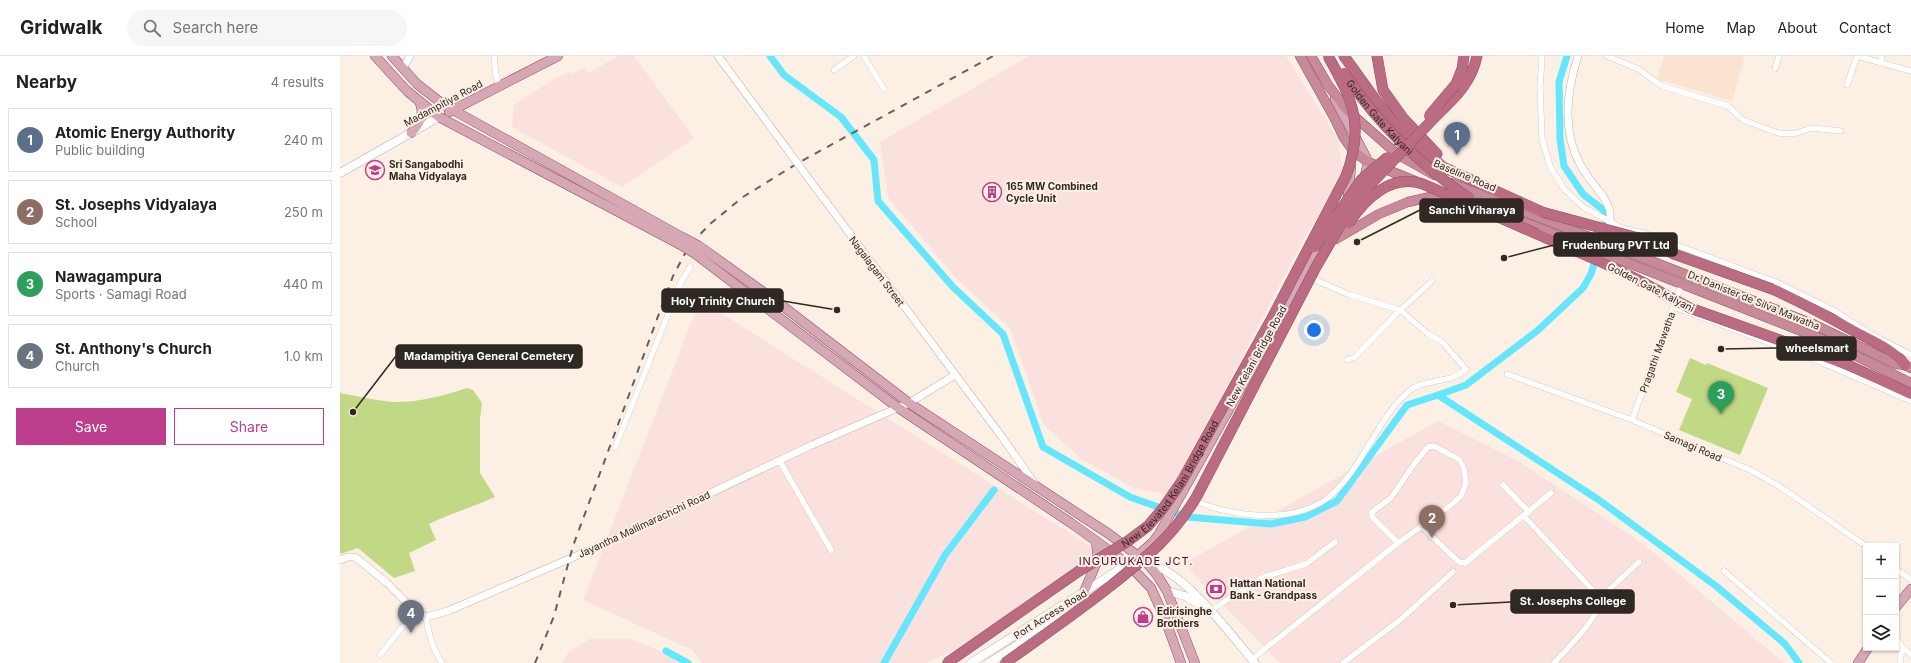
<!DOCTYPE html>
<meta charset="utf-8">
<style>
body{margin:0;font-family:Inter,sans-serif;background:#f6f6f6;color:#202124}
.controls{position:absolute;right:12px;bottom:12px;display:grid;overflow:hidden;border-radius:0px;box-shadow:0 1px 3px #0004}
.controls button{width:36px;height:36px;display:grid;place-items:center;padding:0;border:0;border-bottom:1px solid #e0e0e0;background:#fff;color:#202124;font:20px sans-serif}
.you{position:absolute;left:974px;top:274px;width:14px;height:14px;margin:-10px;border:3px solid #fff;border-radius:50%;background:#1a73e8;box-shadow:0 0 0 6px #1a73e833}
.badge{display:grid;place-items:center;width:26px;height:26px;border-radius:50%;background:#bc3e8d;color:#fff;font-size:13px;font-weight:700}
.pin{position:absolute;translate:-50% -33px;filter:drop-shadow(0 1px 2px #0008)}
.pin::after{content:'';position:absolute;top:21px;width:14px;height:12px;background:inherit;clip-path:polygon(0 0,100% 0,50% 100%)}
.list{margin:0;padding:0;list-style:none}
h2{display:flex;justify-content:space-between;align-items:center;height:52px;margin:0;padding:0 16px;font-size:17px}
h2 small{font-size:13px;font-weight:400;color:#757577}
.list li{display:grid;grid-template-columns:26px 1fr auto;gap:12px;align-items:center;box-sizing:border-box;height:64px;margin:0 8px 8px;padding:0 8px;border:1px solid #e0e0e0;border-radius:0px}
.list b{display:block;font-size:15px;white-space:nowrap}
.list p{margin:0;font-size:13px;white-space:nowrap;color:#757577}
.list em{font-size:13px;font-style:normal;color:#757577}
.actions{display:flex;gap:8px;padding:12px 16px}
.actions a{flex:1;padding:9px 0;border:1px solid #bc3e8d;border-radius:0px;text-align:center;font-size:14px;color:#bc3e8d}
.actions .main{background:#bc3e8d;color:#fff}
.icon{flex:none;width:22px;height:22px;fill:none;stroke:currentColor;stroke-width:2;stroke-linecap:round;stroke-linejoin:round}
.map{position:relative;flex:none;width:1571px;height:607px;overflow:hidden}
header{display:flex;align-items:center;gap:24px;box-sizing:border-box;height:56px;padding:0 20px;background:#fff;border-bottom:1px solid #e0e0e0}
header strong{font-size:19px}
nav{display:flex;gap:22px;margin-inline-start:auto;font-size:14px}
.search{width:280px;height:36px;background:#f6f6f6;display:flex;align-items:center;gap:10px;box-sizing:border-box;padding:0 14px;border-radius:22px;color:#757577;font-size:15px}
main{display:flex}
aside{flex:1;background:#fff}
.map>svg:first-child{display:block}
</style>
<header>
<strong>Gridwalk</strong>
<div class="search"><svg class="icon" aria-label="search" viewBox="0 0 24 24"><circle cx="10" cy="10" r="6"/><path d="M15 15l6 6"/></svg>Search here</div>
<nav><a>Home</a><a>Map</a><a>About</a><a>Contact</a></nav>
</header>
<main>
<aside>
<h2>Nearby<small>4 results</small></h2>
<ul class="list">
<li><span class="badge" style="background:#5c6f8a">1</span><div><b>Atomic Energy Authority</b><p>Public building</p></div><em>240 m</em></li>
<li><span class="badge" style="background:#8d6e63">2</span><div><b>St. Josephs Vidyalaya</b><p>School</p></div><em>250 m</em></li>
<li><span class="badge" style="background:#2e9e5b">3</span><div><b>Nawagampura</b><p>Sports · Samagi Road</p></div><em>440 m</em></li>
<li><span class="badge" style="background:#6b7280">4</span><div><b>St. Anthony's Church</b><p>Church</p></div><em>1.0 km</em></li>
</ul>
<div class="actions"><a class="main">Save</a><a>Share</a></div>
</aside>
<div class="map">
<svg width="1571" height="607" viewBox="0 0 1571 607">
<rect width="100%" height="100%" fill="#fcefe3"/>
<path fill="#fae3cf" d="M1324,0H1405L1392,45L1317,23Z"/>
<g fill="#fbe1de">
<path d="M278,0H294L354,82L282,131L172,71L174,49L214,23L230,16L232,18L243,12L249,17Z"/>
<path d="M689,0H946L998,83L1002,110L998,129L963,184L859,384L828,439L794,432L743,404L704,369L670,272L615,221L548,141L540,86Z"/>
<path d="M360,244L766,500L657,575L586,607H362L352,594L243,544Z"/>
<path d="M1098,365L1180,406L1301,486L1444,607H940L843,508Z"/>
<path d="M249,583H290L320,595L339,607H223L227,598Z"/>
</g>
<g fill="#c1d885">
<path d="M1350,302L1366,309L1367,307L1428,332L1400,399L1339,374L1352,343L1336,336Z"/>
<path d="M127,332L133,334L142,347L140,363V417L155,441C133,451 111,457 89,468L96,484L69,497L75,515L54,522L18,492L0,498V337C17,340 34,344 52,346C77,347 103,340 127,332Z"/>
</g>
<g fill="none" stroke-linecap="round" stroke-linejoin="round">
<g stroke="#64e6fd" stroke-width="7">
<path d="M430,0L444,19L501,61L534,104L538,145L613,231L663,278L703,391L790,441L846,461L931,468L965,461L997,445L1067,349L1098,339L1259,444L1376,530L1445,588L1459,607"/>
<path d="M1227,0L1219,26L1220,83L1224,110L1243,138L1262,153L1267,160L1260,189"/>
<path d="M1098,339L1126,329L1197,275L1243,232L1251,218L1256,201"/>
<path d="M326,595L348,607"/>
<path d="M544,607L605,499L654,434"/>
</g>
<g stroke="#c3b3a5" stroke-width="6">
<g id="minor">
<path d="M154,0L156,19L159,30"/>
<path d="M524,0L544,33"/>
<path d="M1202,0L1200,32L1202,83L1210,110L1224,133L1243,151L1282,172L1307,178L1438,227L1495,255L1529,277L1571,299"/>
<path d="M1267,0L1298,13L1322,30L1388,50L1403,64L1438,77L1453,78L1472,72L1501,75"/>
<path d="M1517,0L1571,15"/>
<path d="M1540,7L1542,0"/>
<path d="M1435,13L1439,0"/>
<path d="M494,14L514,0"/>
<path d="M1507,29L1517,0"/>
<path d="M1334,251L1478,305L1571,345"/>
<path d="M1007,304L1015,301L1056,258L1092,225"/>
<path d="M1167,318L1292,364L1410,414L1439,430L1526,490"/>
<path d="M1292,364L1342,227"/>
<path d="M275,392L340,228L350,211"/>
<path d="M439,404L491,494"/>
<path d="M1163,429L1189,456"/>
<path d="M852,444C891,460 948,469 985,444C998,435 1009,420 1017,408C1033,384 1046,355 1068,336C1085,321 1110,329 1126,313L1102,286L1088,278L1060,254L1010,239L971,222"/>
<path d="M1184,460L1260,542"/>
<path d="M1082,471L1119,506L1125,507L1211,437"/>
<path d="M1556,513L1571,524"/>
<path d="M1384,515L1491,607"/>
<path d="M870,555L921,522L966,508L995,486"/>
<path d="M86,561C89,579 92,592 102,607"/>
<path d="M1556,581L1562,591L1560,607"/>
<path d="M1562,591L1571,599"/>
<path d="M40,599L75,555"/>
<path d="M912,603L1058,487L1111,449L1121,440L1126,427L1124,413L1120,404L1094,390L1088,391L1074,408L1051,442L1032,456V461L1058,487"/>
<path d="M1003,607L1060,564L1113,516"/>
<path d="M1214,607C1227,593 1260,561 1260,542L1299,506"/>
</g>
</g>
<g stroke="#c3b3a5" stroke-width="8">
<g id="tertiary">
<path d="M378,0L447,93"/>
<path d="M1238,0C1227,34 1222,75 1240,108C1258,142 1281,143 1265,187"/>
<path d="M63,12L70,0"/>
<path d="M463,115L662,381L695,428"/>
<path d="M0,504L8,501H15L46,526L75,555L86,561L108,555L250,494L472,389L569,347L615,319"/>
</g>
</g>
<g stroke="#c3b3a5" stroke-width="9">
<g id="secondary">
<path d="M0,117L99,61"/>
<path d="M811,511C816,512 822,512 826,515C855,531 893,581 915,607"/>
<path d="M827,535L845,540L860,549"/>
<path d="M631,607L788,508"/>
<path d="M649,607L720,562"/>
</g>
</g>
<g stroke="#8a5461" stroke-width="10">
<g id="primary">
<path d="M35,0L67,35L99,61L339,188"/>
<path d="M52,0L77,28L104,49L342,181"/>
<path d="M995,43L1025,99L1028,106L1024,124"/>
<path d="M109,56L218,0"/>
<path d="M71,77C79,68 85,59 80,47"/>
<path d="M1008,141L1011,111"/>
<path d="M359,190L436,245L569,347L769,478L806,506L817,519L827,535L855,607"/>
<path d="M354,197L557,351L731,467L788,508L811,532L825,563L841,607"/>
<path d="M794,503L813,486L819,478L984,184"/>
<path d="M744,536L758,503L756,485"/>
<path d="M1556,551L1571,533"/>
<path d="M1518,607L1528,592"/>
</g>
</g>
<g stroke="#8a5461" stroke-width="10">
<g id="trunk">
<path d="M960,0L995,63L1004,82L1013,95L1028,106L1075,125"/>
<path d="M971,0L988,29L1006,53L1057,98L1094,119"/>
<path d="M1111,127L1473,268L1556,308L1565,309L1571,312"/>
<path d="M1156,155L1484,284L1571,327"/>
<path d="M996,183L1039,158L1068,146L1108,137"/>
</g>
</g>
<g stroke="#8a5461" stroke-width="11">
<g id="motorway">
<path d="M1004,0L1035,43L1054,67L1103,111L1202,156"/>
<path d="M1037,0L1043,34L1063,62L1097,98"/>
<path d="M1116,28L1122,13L1124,0"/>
<path d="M1098,58C1116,41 1132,25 1137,0"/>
<path d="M1197,178L1266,208L1304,227"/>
<path d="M1432,233C1460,245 1487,260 1514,275C1532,285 1553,293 1565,309"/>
<path d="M1448,287L1508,309L1571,338"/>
</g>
</g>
<use href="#minor" stroke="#fff" stroke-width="5.5"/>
<use href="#tertiary" stroke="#fff" stroke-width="7"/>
<use href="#secondary" stroke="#fff" stroke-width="8"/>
<use href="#primary" stroke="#d6a7b4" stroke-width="9"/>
<use href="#trunk" stroke="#c88a9b" stroke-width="9"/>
<use href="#motorway" stroke="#bb6c82" stroke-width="10"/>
<path stroke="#696059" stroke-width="2" stroke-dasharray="7 7" stroke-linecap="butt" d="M195,607L214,560L233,490L333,220L349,190L370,168L403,141L458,107L653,0"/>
<g stroke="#c3b3a5" stroke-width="8" stroke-linecap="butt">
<path id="tertiary-bridge" d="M447,93L463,115"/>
</g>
<g stroke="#8a5461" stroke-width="10" stroke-linecap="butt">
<g id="primary-bridge">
<path d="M342,181L359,190"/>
<path d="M339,188L354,197"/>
</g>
</g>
<g stroke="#8a5461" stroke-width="11" stroke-linecap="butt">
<g id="motorway-bridge">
<path id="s1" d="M1004,17C1038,68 1080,109 1130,143"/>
<path d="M1089,60L1116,28"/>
<path d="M1202,156L1302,183L1334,198L1432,233"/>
<path d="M1009,167C1025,143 1051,117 1083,128L1197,178"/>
<path d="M975,191L1021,124L1048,101"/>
<path d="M1304,227L1350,252L1448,287"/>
<path id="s2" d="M607,607L739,515L788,485L808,470L824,451L842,425L931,264L1006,120C1025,69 1013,45 988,0"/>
<path d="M665,607C701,581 738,556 773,528C809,499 833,480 857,440L976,211L1001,168L1024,135L1098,58"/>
</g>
</g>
<use href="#tertiary-bridge" stroke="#fff" stroke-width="7"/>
<use href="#primary-bridge" stroke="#d6a7b4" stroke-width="9"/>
<use href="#motorway-bridge" stroke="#bb6c82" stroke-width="10"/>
</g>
<defs>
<g id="school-ring" transform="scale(1)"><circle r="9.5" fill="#fcefe3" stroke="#bc3e8d" stroke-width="1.5"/><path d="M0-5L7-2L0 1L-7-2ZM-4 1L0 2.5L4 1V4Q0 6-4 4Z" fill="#bc3e8d"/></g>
<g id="building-ring" transform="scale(1)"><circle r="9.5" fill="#fcefe3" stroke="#bc3e8d" stroke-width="1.5"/><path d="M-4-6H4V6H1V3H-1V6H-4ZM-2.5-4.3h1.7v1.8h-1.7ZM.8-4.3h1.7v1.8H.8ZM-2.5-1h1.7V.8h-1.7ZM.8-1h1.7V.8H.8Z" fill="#bc3e8d"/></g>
<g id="bank-ring" transform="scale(1)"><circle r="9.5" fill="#fcefe3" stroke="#bc3e8d" stroke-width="1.5"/><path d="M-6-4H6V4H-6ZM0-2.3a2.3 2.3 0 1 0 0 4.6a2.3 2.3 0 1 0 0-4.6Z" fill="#bc3e8d"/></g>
<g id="shop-ring" transform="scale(1)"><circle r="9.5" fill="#fcefe3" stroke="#bc3e8d" stroke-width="1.5"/><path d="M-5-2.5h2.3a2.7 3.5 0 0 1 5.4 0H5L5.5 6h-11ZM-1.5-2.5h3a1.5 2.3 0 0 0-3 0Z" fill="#bc3e8d"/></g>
</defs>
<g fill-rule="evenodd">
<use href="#school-ring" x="35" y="114"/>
<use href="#building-ring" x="652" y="136"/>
<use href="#bank-ring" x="876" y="533"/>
<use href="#shop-ring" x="803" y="561"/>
</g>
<g text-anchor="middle" stroke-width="4" stroke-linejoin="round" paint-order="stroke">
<g font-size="10" fill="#2f2823" stroke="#fcefe3">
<text transform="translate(103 47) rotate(-28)" y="4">Madampitiya Road</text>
<text dy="4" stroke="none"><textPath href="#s1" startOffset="57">Golden Gate Kalyani</textPath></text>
<text transform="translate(1125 119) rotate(23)" y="4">Baseline Road</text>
<text transform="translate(537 215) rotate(53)" y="4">Nagalagam Street</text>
<text transform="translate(1311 231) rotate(27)" y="4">Golden Gate Kalyani</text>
<text transform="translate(1414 244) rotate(22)" y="4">Dr. Danister de Silva Mawatha</text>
<text transform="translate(1317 296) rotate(-70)" y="4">Pragathi Mawatha</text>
<text transform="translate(916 300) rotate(-61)" y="4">New Kelani Bridge Road</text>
<text transform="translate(1353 390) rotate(23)" y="4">Samagi Road</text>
<text dy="4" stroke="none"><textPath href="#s2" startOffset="290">New Elevated Kelani Bridge Road</textPath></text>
<text transform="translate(304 468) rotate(-25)" y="4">Jayantha Mallimarachchi Road</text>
<text transform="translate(710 558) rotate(-32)" y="4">Port Access Road</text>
</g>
<g font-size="10" font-weight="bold" fill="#2f2823" stroke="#fcefe3" text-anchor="start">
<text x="49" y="112">Sri Sangabodhi<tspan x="49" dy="12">Maha Vidyalaya</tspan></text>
<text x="666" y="134">165 MW Combined<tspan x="666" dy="12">Cycle Unit</tspan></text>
<text x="890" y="531">Hattan National<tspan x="890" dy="12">Bank - Grandpass</tspan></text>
<text x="817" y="559">Edirisinghe<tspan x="817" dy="12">Brothers</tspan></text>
</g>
<g font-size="11" letter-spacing="1" fill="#490d34" stroke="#fcefe3">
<text x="796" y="509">INGURUKADE JCT.</text>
</g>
</g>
<path fill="none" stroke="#2f2823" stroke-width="1.5" d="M1017 186L1080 154M1164 202L1214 189M497 254L443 245M1381 293L1437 292M13 356L56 300M1113 549L1171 546"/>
<g fill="#2f2823" stroke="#fcefe3" stroke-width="1.5">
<circle cx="1017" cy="186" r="4"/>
<circle cx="1164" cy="202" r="4"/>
<circle cx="497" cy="254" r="4"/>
<circle cx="1381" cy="293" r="4"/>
<circle cx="13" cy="356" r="4"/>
<circle cx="1113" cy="549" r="4"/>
</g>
<g fill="#2f2823" stroke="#2f2823" stroke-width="1.5">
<rect x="1080" y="143" width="103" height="23" rx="4"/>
<rect x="1214" y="177" width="123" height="23" rx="4"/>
<rect x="322" y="233" width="121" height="23" rx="4"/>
<rect x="1437" y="281" width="79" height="23" rx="4"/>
<rect x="56" y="289" width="186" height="23" rx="4"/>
<rect x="1171" y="534" width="123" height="23" rx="4"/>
</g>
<g font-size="11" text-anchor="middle" font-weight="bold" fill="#fff">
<text x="1132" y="158">Sanchi Viharaya</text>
<text x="1276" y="193">Frudenburg PVT Ltd</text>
<text x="383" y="249">Holy Trinity Church</text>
<text x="1477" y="296">wheelsmart</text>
<text x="149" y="304">Madampitiya General Cemetery</text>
<text x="1233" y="549">St. Josephs College</text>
</g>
</svg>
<div class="controls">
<button>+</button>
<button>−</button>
<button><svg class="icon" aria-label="layers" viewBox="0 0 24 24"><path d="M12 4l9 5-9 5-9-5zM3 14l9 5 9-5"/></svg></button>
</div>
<div class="you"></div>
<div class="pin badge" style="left:1117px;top:99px;background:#5c6f8a">1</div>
<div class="pin badge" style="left:1092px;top:482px;background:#8d6e63">2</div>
<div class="pin badge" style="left:1381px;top:358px;background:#2e9e5b">3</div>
<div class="pin badge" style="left:71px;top:577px;background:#6b7280">4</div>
</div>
</main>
